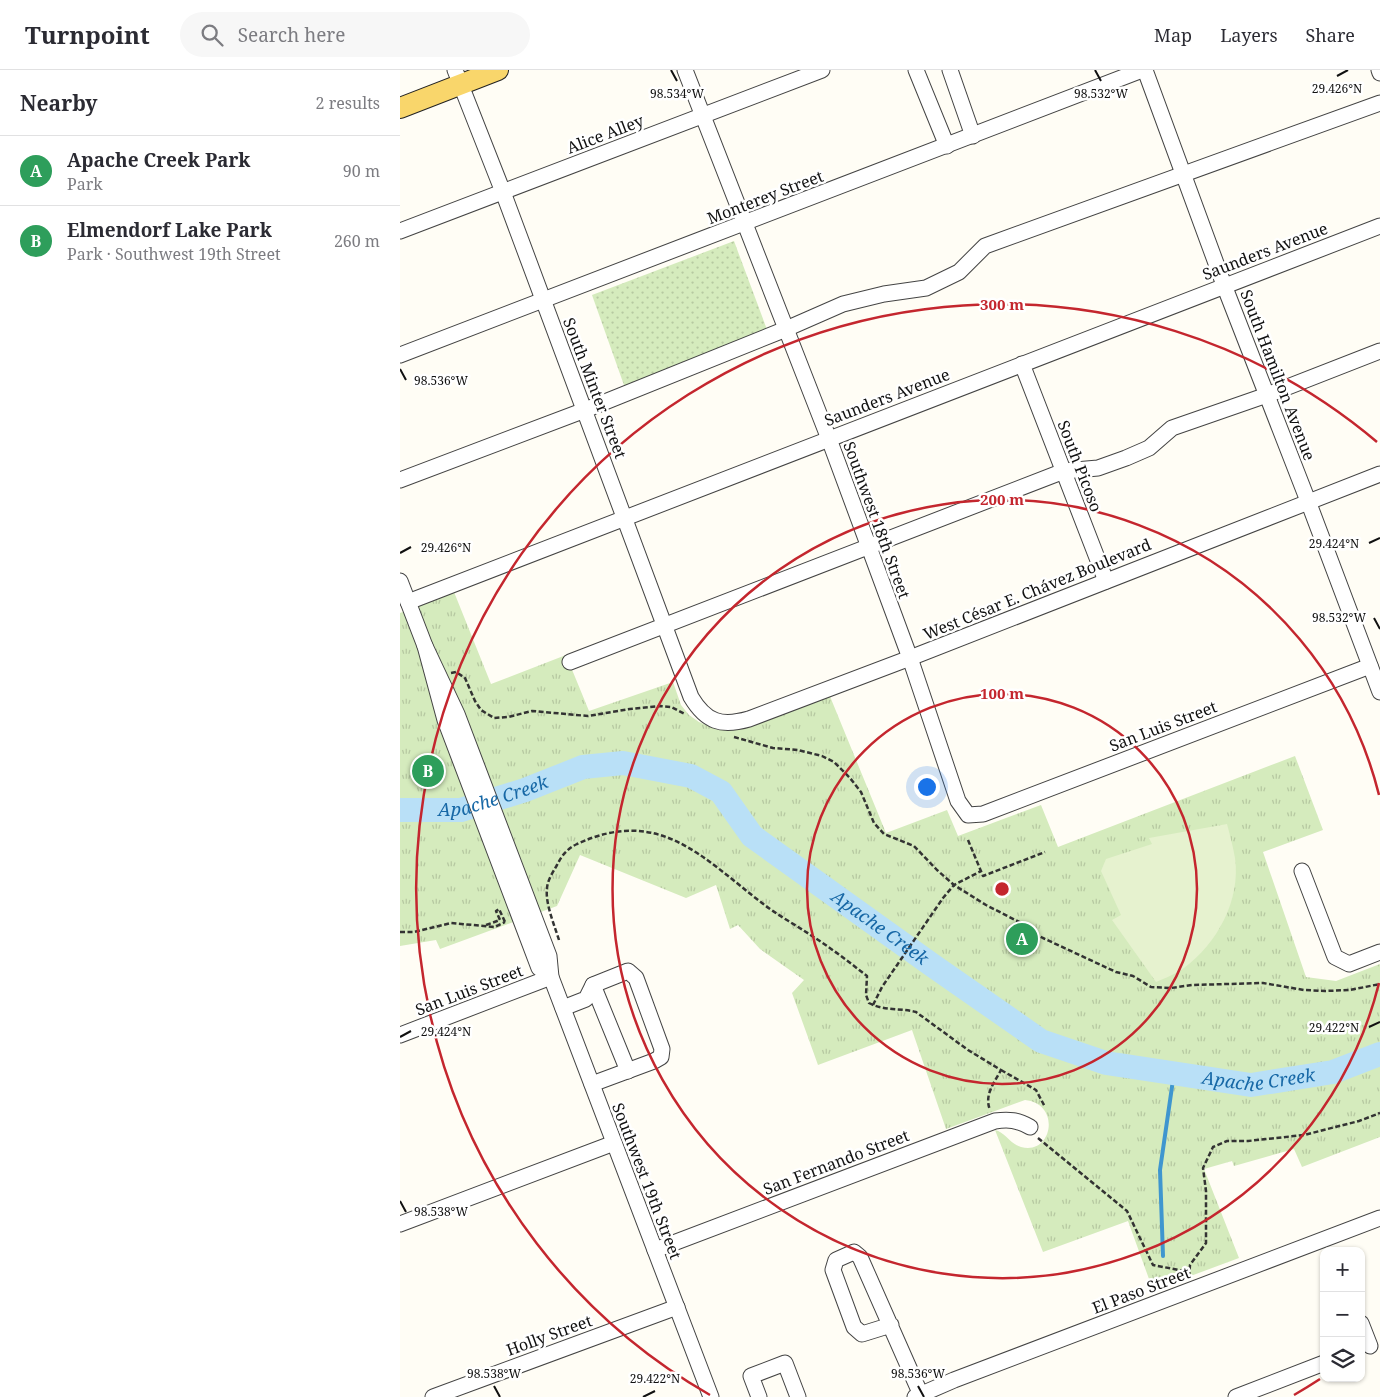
<!DOCTYPE html>
<meta charset="utf-8">
<style>
body{margin:0;font-family:"Noto Serif",serif;background:#f7f7f7;color:#2b2b33}
.controls{position:absolute;right:15px;bottom:15px;display:grid;overflow:hidden;border-radius:10px;box-shadow:0 1px 4px #0004}
.controls button{width:45px;height:45px;display:grid;place-items:center;padding:0;border:0;border-bottom:1px solid #e1e1e2;background:#fff;color:#2b2b33;font:25px sans-serif}
.you{position:absolute;left:526px;top:716px;width:18px;height:18px;margin:-12px;border:4px solid #fff;border-radius:50%;background:#1a73e8;box-shadow:0 0 0 8px #1a73e833}
.badge{display:grid;place-items:center;width:32px;height:32px;border-radius:50%;background:#c4262e;color:#fff;font-size:16px;font-weight:700}
.pin{position:absolute;translate:-50% -50%;border:2px solid #fff;box-shadow:0 1px 5px #0006}
.list{margin:0;padding:0;list-style:none}
h2{display:flex;justify-content:space-between;align-items:center;height:65px;margin:0;padding:0 20px;font-size:21px}
h2 small{font-size:16px;font-weight:400;color:#7c7c81}
.list li{display:grid;grid-template-columns:32px 1fr auto;gap:15px;align-items:center;box-sizing:border-box;height:70px;padding:0 20px;border-top:1px solid #e1e1e2}
.list b{display:block;font-size:19px;white-space:nowrap}
.list p{margin:0;font-size:16px;white-space:nowrap;color:#7c7c81}
.list em{font-size:16px;font-style:normal;color:#7c7c81}
.icon{flex:none;width:28px;height:28px;fill:none;stroke:currentColor;stroke-width:2;stroke-linecap:round;stroke-linejoin:round}
.map{position:relative;flex:none;width:980px;height:1327px;overflow:hidden}
header{display:flex;align-items:center;gap:30px;box-sizing:border-box;height:70px;padding:0 25px;background:#fff;border-bottom:1px solid #e1e1e2}
header strong{font-size:24px}
nav{display:flex;gap:28px;margin-inline-start:auto;font-size:18px}
.search{width:350px;height:45px;background:#f7f7f7;display:flex;align-items:center;gap:12px;box-sizing:border-box;padding:0 18px;border-radius:28px;color:#7c7c81;font-size:19px}
main{display:flex}
aside{flex:1;background:#fff}
.map>svg:first-child{display:block}
</style>
<header>
<strong>Turnpoint</strong>
<div class="search"><svg class="icon" aria-label="search" viewBox="0 0 24 24"><circle cx="10" cy="10" r="6"/><path d="M15 15l6 6"/></svg>Search here</div>
<nav><a>Map</a><a>Layers</a><a>Share</a></nav>
</header>
<main>
<aside>
<h2>Nearby<small>2 results</small></h2>
<ul class="list">
<li><span class="badge" style="background:#2e9e5b">A</span><div><b>Apache Creek Park</b><p>Park</p></div><em>90 m</em></li>
<li><span class="badge" style="background:#2e9e5b">B</span><div><b>Elmendorf Lake Park</b><p>Park · Southwest 19th Street</p></div><em>260 m</em></li>
</ul>
</aside>
<div class="map">
<svg width="980" height="1327" viewBox="0 0 980 1327">
<defs>
<pattern id="grass-dots" width="8" height="8" patternUnits="userSpaceOnUse" patternTransform="scale(1.25)"><rect width="8" height="8" fill="#d5ebbd"/><path d="M2 2h.1M6 6h.1" fill="none" stroke="#b6c8a1" stroke-width="1.8" stroke-linecap="round"/></pattern>
<pattern id="park-tufts" width="24" height="20" patternUnits="userSpaceOnUse" patternTransform="scale(1.25)"><rect width="24" height="20" fill="#d5ebbd"/><path d="M3 7l-1-3M5 7V3M7 7l1-3M15 17l-1-3M17 17v-4M19 17l1-3" fill="none" stroke="#b6c8a1"/></pattern>
</defs>
<rect width="100%" height="100%" fill="#fffdf5"/>
<path fill="url(#grass-dots)" d="M334,171L369,265L225,318L192,225Z"/>
<path fill="url(#park-tufts)" d="M54,522L91,614L166,585L189,641L273,612L281,635L289,645L299,652L318,660L336,658L429,624L486,763L547,740L558,766L641,735L658,777L895,686L923,760L863,782L906,907L936,911L980,894V1067L902,1097L894,1079L834,1096L832,1091L804,1099L839,1188L753,1220L728,1151L643,1182L595,1060C605,1062 610,1074 621,1077C652,1086 662,1034 625,1030L546,1059L512,960L418,995L392,923L404,910L360,879L338,855L330,859L316,815L286,828L180,785L157,836L40,879L36,870L0,876V543Z"/>
<path fill="#e6f2cf" d="M827,754C830,765 833,777 835,788C841,830 817,874 784,898C776,904 765,908 756,912L712,850L721,845L701,801L706,789L752,774L749,768Z"/>
<g fill="none" stroke-linecap="round" stroke-linejoin="round">
<path stroke="#3f96cf" stroke-width="4" d="M763,1186L760,1100L774,1003"/>
<path stroke="#b9e0f7" stroke-width="24" id="s1" d="M0,740H61L125,720L183,697L223,693L291,706L321,722L352,766L532,895L641,971L706,993L851,1015L933,1002L980,984"/>
<g stroke="#444" stroke-width="17">
<g id="minor">
<path d="M55,0L103,122L291,627C306,652 321,657 349,649L510,588L980,404"/>
<path d="M285,0L429,369L510,588L558,731L568,745L583,744L970,596"/>
<path d="M516,0L547,76"/>
<path d="M550,0L573,66"/>
<path d="M745,0L824,215L908,431L980,622"/>
<path d="M979,0L980,3"/>
<path d="M0,161L422,0"/>
<path d="M0,285L742,0"/>
<path d="M622,294L706,511"/>
<path d="M0,410L185,340L386,259L443,234L484,224L526,218L559,202L585,176L980,33"/>
<path d="M0,511L25,576"/>
<path d="M8,532L980,156"/>
<path d="M170,592L664,401L698,398L726,388L749,378L772,358L867,325L980,281"/>
<path d="M902,801L935,887L949,894L980,882"/>
<path d="M151,907L139,898L45,650L25,576L57,644L149,886L151,907L311,1327"/>
<path d="M193,915L228,1001"/>
<path d="M163,938L186,929L193,915L228,901L236,908L262,979L261,987L254,991L192,1014"/>
<path d="M0,965L151,907"/>
<path d="M0,1154L214,1073"/>
<path d="M255,1180L595,1051C609,1049 617,1050 630,1057"/>
<path d="M961,1253L970,1276"/>
<path d="M491,1255L462,1264L454,1257L433,1200L436,1190L454,1182L460,1187L521,1325"/>
<path d="M33,1327L277,1237"/>
<path d="M359,1327L351,1306L385,1293L398,1327"/>
<path d="M515,1327L554,1310L980,1148"/>
<path d="M836,1327L924,1293"/>
</g>
</g>
<g stroke="#222" stroke-width="22">
<path id="major" d="M0,38L98,0"/>
</g>
<g stroke="#333" stroke-width="2.5" stroke-dasharray="5 2.5" stroke-linecap="butt">
<path d="M51,603L56,602L65,608L75,631L81,640L94,648L108,647L132,641L188,646L230,639L260,636L271,637L285,644"/>
<path d="M334,667L373,678L398,680L422,686L434,692L450,708L461,722L474,753L484,764L514,776L537,800L554,815L586,835L625,855L630,861L643,868L716,902L733,906L751,917L771,918L792,915L863,913L904,920L925,921L950,920L980,914"/>
<path d="M568,770L583,806L645,782"/>
<path d="M86,855L100,850L96,841L99,839L105,852H107"/>
<path d="M0,862H14L51,853L95,857L105,852"/>
<path d="M159,870C155,857 145,833 147,819C147,811 153,802 157,795C162,785 167,779 177,774C259,736 302,787 362,833C377,845 396,855 412,866C431,878 449,892 467,906L466,925L469,933C484,941 501,938 516,942L568,980L601,1000C594,1013 584,1025 590,1040"/>
<path d="M473,935L482,917L543,828L554,815L581,801"/>
<path d="M601,1000L636,1020L645,1037"/>
<path d="M638,1068L727,1141L753,1195L789,1202"/>
<path d="M789,1207L790,1195L806,1173V1121L803,1098L813,1077L827,1071H848L904,1065L959,1051L980,1043"/>
</g>
<use href="#minor" stroke="#fff" stroke-width="15"/>
<use href="#major" stroke="#f9d66b" stroke-width="20"/>
</g>
<path fill="none" stroke="#111" stroke-width="2" d="M271,0L277,11M695,0L701,11M937,6L948,0M0,299L6,310M969,473L980,468M0,483L11,477M974,548L980,559M969,957L980,952M0,967L11,961M0,1131L6,1142M94,1316L100,1327M518,1316L524,1327M243,1327L255,1321"/>
<g fill="none" stroke="#c4262e" stroke-width="2.5">
<circle cx="602" cy="819" r="195"/>
<path d="M979 913A389 389 0 1 1 979 725"/>
<path d="M920 1309A584 584 0 0 1 894 1325M310 1325A584 584 0 1 1 977 372"/>
</g>
<g text-anchor="middle" stroke-width="5" stroke-linejoin="round" paint-order="stroke">
<g font-size="16" fill="#111" stroke="#fff">
<text transform="translate(205 64) rotate(-21)" y="6">Alice Alley</text>
<text transform="translate(365 127) rotate(-21)" y="6">Monterey Street</text>
<text transform="translate(865 181) rotate(-21)" y="6">Saunders Avenue</text>
<text transform="translate(878 305) rotate(69)" y="6">South Hamilton Avenue</text>
<text transform="translate(195 318) rotate(69)" y="6">South Minter Street</text>
<text transform="translate(487 327) rotate(-21)" y="6">Saunders Avenue</text>
<text transform="translate(680 396) rotate(69)" y="6">South Picoso</text>
<text transform="translate(477 450) rotate(70)" y="6">Southwest 18th Street</text>
<text transform="translate(637 519) rotate(-22)" y="6">West César E. Chávez Boulevard</text>
<text transform="translate(763 656) rotate(-21)" y="6">San Luis Street</text>
<text transform="translate(69 920) rotate(-21)" y="6">San Luis Street</text>
<text transform="translate(436 1092) rotate(-21)" y="6">San Fernando Street</text>
<text transform="translate(247 1111) rotate(69)" y="6">Southwest 19th Street</text>
<text transform="translate(741 1220) rotate(-21)" y="6">El Paso Street</text>
<text transform="translate(149 1265) rotate(-20)" y="6">Holly Street</text>
</g>
<g font-size="18" font-style="italic" fill="#1768a6" stroke="#fff">
<text dy="6" stroke="none"><textPath href="#s1" startOffset="95">Apache Creek</textPath></text>
<text dy="6" stroke="none"><textPath href="#s1" startOffset="545">Apache Creek</textPath></text>
<text dy="6" stroke="none"><textPath href="#s1" startOffset="965">Apache Creek</textPath></text>
</g>
</g>
<g font-size="12" text-anchor="middle" fill="#111" stroke="#fff" stroke-width="5" stroke-linejoin="round" paint-order="stroke">
<text x="937" y="23">29.426°N</text>
<text x="277" y="28">98.534°W</text>
<text x="701" y="28">98.532°W</text>
<text x="41" y="315">98.536°W</text>
<text x="934" y="478">29.424°N</text>
<text x="46" y="482">29.426°N</text>
<text x="939" y="552">98.532°W</text>
<text x="934" y="962">29.422°N</text>
<text x="46" y="966">29.424°N</text>
<text x="41" y="1146">98.538°W</text>
<text x="94" y="1308">98.538°W</text>
<text x="518" y="1308">98.536°W</text>
<text x="255" y="1313">29.422°N</text>
</g>
<circle cx="602" cy="819" r="8" fill="#c4262e" stroke="#fff" stroke-width="2.5"/>
<g font-size="15" text-anchor="middle" font-weight="bold" fill="#c4262e" stroke="#fff" stroke-width="5" stroke-linejoin="round" paint-order="stroke">
<text x="602" y="240">300 m</text>
<text x="602" y="435">200 m</text>
<text x="602" y="629">100 m</text>
</g>
</svg>
<div class="controls">
<button>+</button>
<button>−</button>
<button><svg class="icon" aria-label="layers" viewBox="0 0 24 24"><path d="M12 4l9 5-9 5-9-5zM3 14l9 5 9-5"/></svg></button>
</div>
<div class="you"></div>
<div class="pin badge" style="left:622px;top:869px;background:#2e9e5b">A</div>
<div class="pin badge" style="left:28px;top:701px;background:#2e9e5b">B</div>
</div>
</main>
